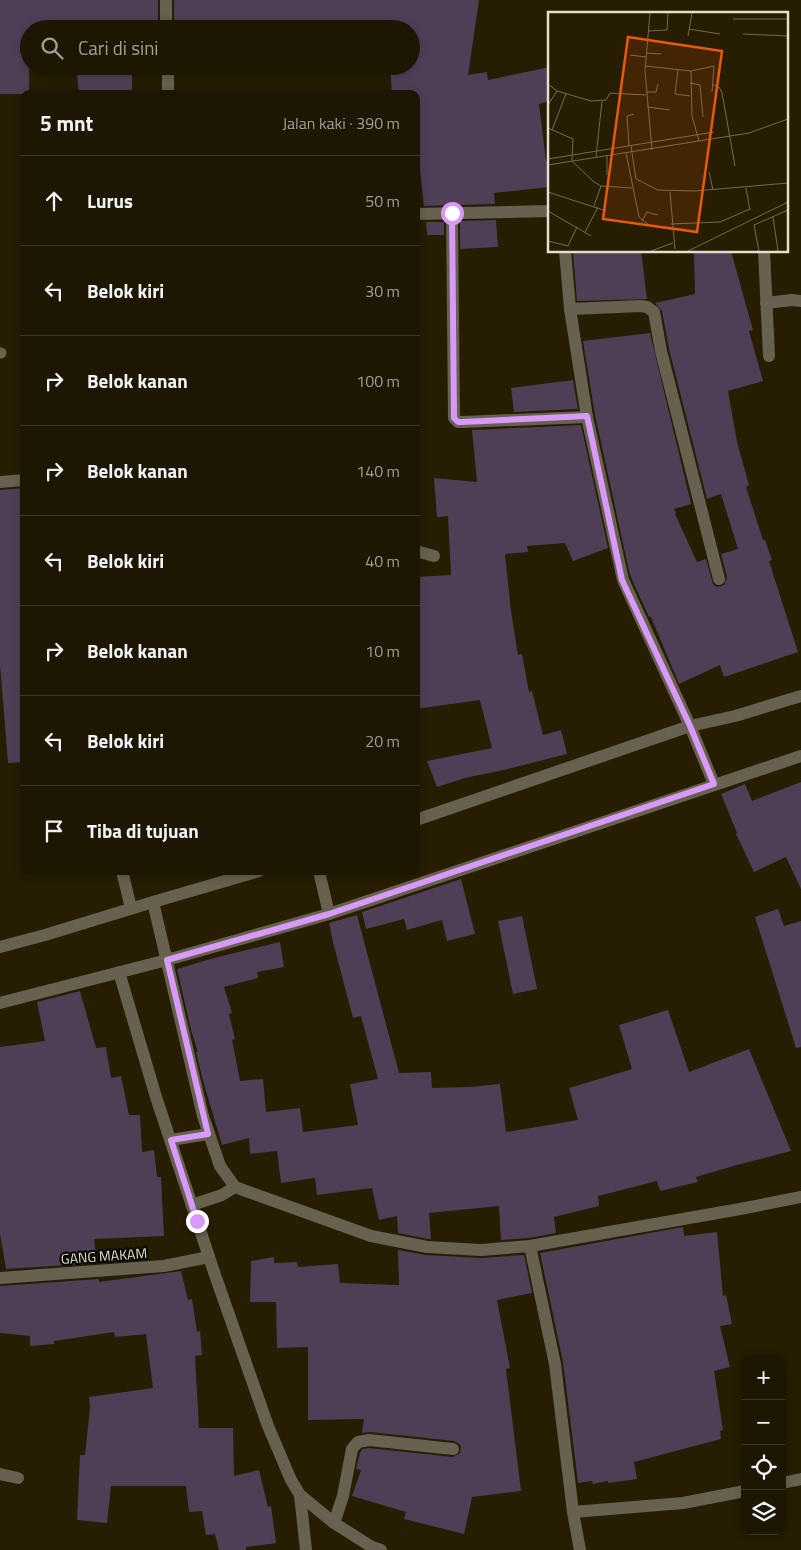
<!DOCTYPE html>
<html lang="id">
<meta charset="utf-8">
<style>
body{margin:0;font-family:"Titillium Web",sans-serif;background:#292311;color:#f1f3f6}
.controls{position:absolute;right:15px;bottom:15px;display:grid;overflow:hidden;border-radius:10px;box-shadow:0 2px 8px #0003}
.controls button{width:45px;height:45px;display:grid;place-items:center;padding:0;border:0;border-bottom:1px solid #3a3524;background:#1c1602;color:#f1f3f6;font:25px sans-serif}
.stop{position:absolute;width:15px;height:15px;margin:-11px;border:4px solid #d89af8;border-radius:50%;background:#fff}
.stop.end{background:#d89af8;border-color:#fff;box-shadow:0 1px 5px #0008}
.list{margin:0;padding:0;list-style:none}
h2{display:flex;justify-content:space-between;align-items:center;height:65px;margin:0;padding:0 20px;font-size:21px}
h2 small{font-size:16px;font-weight:400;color:#a09f99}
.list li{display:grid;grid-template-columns:32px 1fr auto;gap:15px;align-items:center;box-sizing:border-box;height:90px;padding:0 20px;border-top:1px solid #3a3524}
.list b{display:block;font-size:19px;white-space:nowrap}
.list em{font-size:16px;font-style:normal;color:#a09f99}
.icon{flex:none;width:28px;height:28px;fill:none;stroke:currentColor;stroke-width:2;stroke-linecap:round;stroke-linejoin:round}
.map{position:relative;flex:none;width:801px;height:1550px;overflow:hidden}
.search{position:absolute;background:#1c1602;box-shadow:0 2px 8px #0003;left:20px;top:20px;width:400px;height:55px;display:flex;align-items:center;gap:12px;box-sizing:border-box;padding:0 18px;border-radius:28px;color:#a09f99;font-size:19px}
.panel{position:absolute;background:#1c1602;box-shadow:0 2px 8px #0003;left:20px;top:90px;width:400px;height:785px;border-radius:10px}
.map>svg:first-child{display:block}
</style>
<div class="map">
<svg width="801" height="1550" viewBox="0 0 801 1550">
<rect width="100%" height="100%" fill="#261d02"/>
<g fill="#4e3f57">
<path d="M0,0H158V29H29V94H0Z"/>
<path d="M174,0H479L468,75L487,72L488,80L550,67V101L539,104L546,161H550V187L494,193L495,204L424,206L416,134V94H392L390,66H411V29H174Z"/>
<path d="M76,66H160L132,69V94H79Z"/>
<path d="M496,220L498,247L460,249V221Z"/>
<path d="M426,222H444V235H427Z"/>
<path d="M573,251H641L647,299L577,301Z"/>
<path d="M694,251H731L753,330L749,331L763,381L728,391L737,442L749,485L746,487L763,540H765L772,560L769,561L798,652L724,677L720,665L679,684L651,617H649L633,582L629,571L595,415L583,341L650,333L691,504L674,509L676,513L675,514L697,562L706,559L713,584L717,587L724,585L727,577L721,554L738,549L721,494L707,499L669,349L662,311L655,303L695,294Z"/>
<path d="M573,380L578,409L514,412L511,388Z"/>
<path d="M581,425L608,548L573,561L565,543L527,546L528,552L505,554L511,611L518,655L522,654L529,692L532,691L543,735L561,730L567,754L504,770L465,778L437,787L427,761L492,748L480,700L416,709V577L451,575L448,516L437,517L434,478L477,482L472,430Z"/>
<path d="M24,488V762L8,763L0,665V490Z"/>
<path d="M801,782V889L786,857L754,872L736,834L737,833L721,794L745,784L752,801Z"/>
<path d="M461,879L475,934L447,941L442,920L407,930L404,919L366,929L362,912Z"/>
<path d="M778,909L784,926L801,921V1047L796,1048L755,917Z"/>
<path d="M357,915L399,1073L431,1072L432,1088L470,1087L500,1084L506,1132L578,1120L569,1088L632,1069L619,1025L668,1010L689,1072L749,1049L791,1151L737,1165L696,1177L698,1182L660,1191L657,1181L598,1196L599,1206L554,1217L556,1233L529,1238L501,1240L499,1206L429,1213L431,1239H428L398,1233L397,1216L379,1220L372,1188L317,1195L315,1178L281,1183L277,1151L250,1154L249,1138L222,1145L203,1081L196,1052H198L191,1030L177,969L214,958L280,942L284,967L257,972L258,978L224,987L232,1013L229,1014L235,1039L232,1040L240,1081L263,1079L266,1112L300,1108L303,1132L358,1125L350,1084L378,1079L361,1016L353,1018L333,942L329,923Z"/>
<path d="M522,916L537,989L513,994L498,921Z"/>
<path d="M80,991L96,1048L106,1047L111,1078L121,1076L129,1115H140L142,1152L154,1150L157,1177H161L164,1236L94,1239L97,1263L6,1269L0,1234V1047L45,1041L37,1002Z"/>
<path d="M683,1227L684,1236L717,1232L723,1296L726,1295L732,1324L720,1326L730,1367L714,1371L723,1430L720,1431L721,1439L634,1462L637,1479L608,1483V1481L593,1484L592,1481L578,1483L563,1362L540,1253Z"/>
<path d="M398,1250L426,1255L481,1258L524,1255L532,1293L497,1300L510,1368L506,1369L521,1491L472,1497L464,1534L404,1519L406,1512L352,1496L361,1470L356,1469L360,1453L362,1449L369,1448L453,1457L460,1453L461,1446L458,1443L454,1441L370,1432L362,1433L364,1419L308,1420V1347L277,1348L276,1302H250L251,1261L274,1257V1263L297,1262L298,1267L338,1264L340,1283L399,1285Z"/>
<path d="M181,1271L188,1300L192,1299L197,1332L200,1331L202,1355L195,1356L199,1428H233L234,1476L259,1470L268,1507L271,1506L276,1543L246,1547V1550H219L215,1534L206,1535L202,1511L189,1512L186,1486H111L107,1523L77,1520L80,1455H85L90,1408L89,1397L153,1388L146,1334L115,1337L114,1332L54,1341V1344L30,1346V1336L0,1333V1286L99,1279V1282Z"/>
</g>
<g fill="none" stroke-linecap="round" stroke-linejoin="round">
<path stroke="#67614f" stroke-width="11" d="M0,353H1"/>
<g stroke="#67614f" stroke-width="12">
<path d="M166,0V29"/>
<path d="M168,66V94"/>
<path d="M452,213L454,418L458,422H462L587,417"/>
<path d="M416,214L550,211"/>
<path d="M565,251L570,309L587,417L623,580L690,726L714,784"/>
<path d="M764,251L769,356"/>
<path d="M766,303L792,300L801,301"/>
<path d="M570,309L641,306L647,307L654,312L661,351L719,579"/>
<path d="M0,482L24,480"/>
<path d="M416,551L434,556"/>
<path d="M416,820L690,726L735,716L801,696"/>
<path d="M122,871L131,908"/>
<path d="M319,871L329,914"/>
<path d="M153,902L203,1116L220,1166L235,1187L371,1236L427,1247L481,1250L530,1246L740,1209L801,1197"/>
<path d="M0,947L45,935L153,902L259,871"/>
<path d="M119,972L156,1097L214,1272L268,1426L291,1480L300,1495L334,1523L372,1547L381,1550"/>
<path d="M0,1003L167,960L329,914L801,756"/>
<path d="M171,1140L208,1134"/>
<path d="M192,1205L222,1195L235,1187"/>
<path d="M530,1246L555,1364L573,1512L580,1550"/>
<path d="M0,1278L164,1266L209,1257"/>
<path d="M0,1474L18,1478"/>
<path d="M782,1483L801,1479"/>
<path d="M300,1495L306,1550"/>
<path d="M573,1512L683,1503L745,1491"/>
<path d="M334,1523L343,1496L352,1449L358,1442L369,1440L453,1449"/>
</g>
</g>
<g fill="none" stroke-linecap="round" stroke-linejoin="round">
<path stroke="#d89af8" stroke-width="6" d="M197,1221L171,1140L208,1134L167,960L329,914L714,784L690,726L622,580L587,416L462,422H458L454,418L452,213"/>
</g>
<g text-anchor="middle" stroke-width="4.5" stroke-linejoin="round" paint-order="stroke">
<g font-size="14" fill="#e4dfcf" stroke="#0b0801">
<text transform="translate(104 1256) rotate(-4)" y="5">GANG MAKAM</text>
</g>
</g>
<g transform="translate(548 12)">
<rect width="240" height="240" fill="#261d02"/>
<path fill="none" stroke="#726b54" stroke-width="1" d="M102,1L97,59L104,138M185,7H240M141,17L172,22M101,19L119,18L120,1M195,22L240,24M140,24L144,1M98,41L113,42M82,43L98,45M97,54L143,59L166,54L164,80M130,58L127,82L142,84M143,59L144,104L151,129M142,71L152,73L155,105M0,72L9,79L43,89L58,88L62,81L98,83M165,73L171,75L174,81L187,154M98,80H108L110,72M0,93L9,79M99,95L122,98M0,116L25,127L24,149L46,170L53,174L84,176M4,118L18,82M81,134L79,104L86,102M83,134L88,167L110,178L147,179L240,171M78,141L91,205L102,214L123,217M48,145L54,89M0,147L166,120M0,153L201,121L240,107M161,160L165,178M59,163V143M198,176L202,198M0,180L58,199M122,180L127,237M46,194L53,174M0,199L43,224M225,205L230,239M94,209L99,200L110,203M123,212L172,210L202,197M37,220L50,195M0,229L20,234L29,215M103,239L125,231M140,239L240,190M211,239L206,213L240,198"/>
<path fill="#e8590c" fill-opacity="0.15" stroke="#e8590c" stroke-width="2.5" d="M80,25L174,39L149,220L55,207Z"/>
<rect width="240" height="240" fill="none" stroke="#e4dfcf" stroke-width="2.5"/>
</g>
</svg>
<div class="controls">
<button>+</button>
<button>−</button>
<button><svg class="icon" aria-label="locate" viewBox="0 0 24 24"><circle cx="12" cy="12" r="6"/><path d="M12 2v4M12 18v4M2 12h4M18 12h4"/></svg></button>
<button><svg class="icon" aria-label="layers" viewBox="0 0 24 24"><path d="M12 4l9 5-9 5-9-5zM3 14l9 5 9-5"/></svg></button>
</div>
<div class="stop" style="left:452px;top:213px"></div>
<div class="stop end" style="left:197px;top:1221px"></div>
<div class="search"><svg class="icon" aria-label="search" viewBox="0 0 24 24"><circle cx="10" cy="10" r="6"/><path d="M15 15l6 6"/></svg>Cari di sini</div>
<section class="panel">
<h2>5 mnt<small>Jalan kaki · 390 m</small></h2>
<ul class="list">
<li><svg class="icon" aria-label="ahead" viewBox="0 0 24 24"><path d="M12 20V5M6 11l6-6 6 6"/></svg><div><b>Lurus</b></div><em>50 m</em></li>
<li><svg class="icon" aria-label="left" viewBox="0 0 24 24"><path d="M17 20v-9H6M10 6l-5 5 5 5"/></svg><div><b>Belok kiri</b></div><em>30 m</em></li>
<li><svg class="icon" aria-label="right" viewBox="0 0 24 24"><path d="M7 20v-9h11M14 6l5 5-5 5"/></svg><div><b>Belok kanan</b></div><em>100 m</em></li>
<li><svg class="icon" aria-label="right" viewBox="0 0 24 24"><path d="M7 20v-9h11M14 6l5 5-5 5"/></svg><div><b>Belok kanan</b></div><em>140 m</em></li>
<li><svg class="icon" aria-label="left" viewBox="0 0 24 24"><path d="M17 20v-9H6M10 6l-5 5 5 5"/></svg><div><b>Belok kiri</b></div><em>40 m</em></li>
<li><svg class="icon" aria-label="right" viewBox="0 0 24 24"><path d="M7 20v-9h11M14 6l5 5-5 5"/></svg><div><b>Belok kanan</b></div><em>10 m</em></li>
<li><svg class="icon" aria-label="left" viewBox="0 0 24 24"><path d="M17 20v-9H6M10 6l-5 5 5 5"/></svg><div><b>Belok kiri</b></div><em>20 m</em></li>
<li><svg class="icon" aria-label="arrive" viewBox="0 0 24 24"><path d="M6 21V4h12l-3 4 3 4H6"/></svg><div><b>Tiba di tujuan</b></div></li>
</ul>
</section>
</div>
